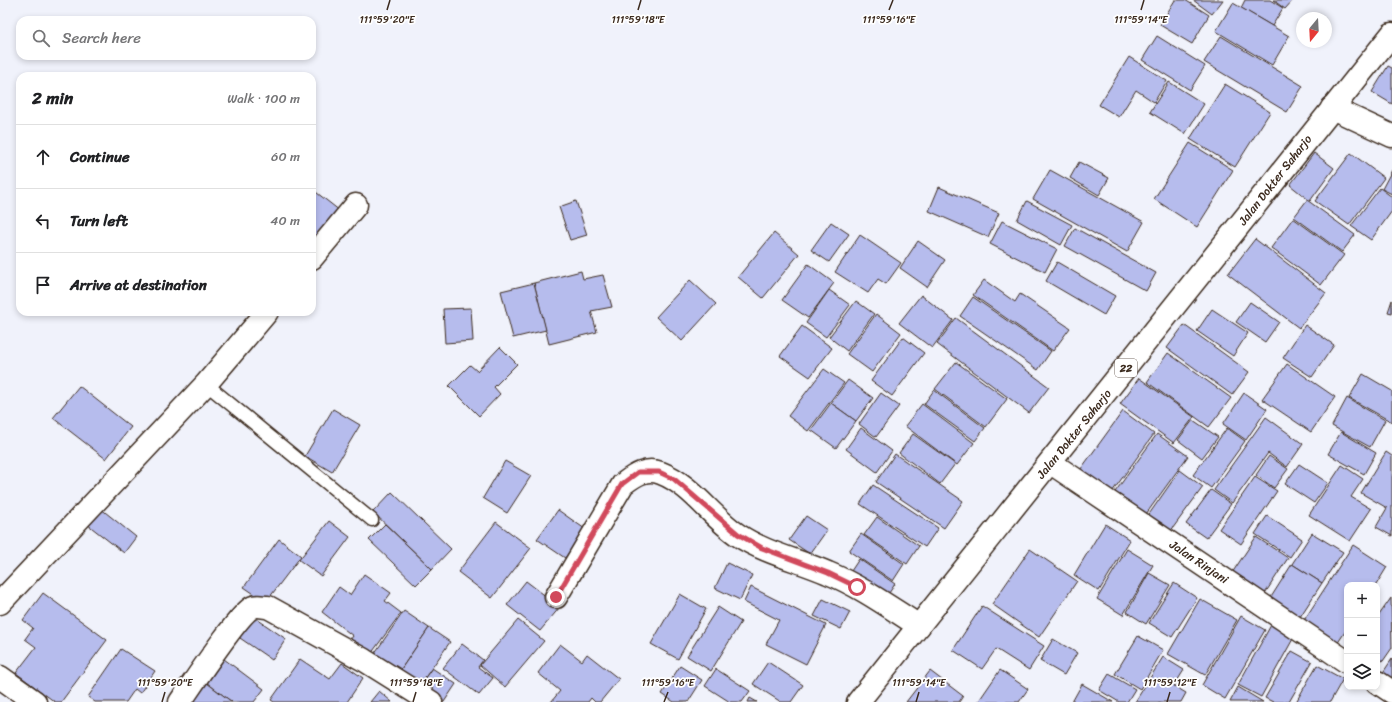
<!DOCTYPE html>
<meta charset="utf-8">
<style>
body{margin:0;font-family:Sriracha,sans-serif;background:#f2f2f2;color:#202124}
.controls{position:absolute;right:12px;bottom:12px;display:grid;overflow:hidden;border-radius:8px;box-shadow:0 2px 6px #0003}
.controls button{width:36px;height:36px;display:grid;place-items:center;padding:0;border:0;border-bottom:1px solid #e0e0e0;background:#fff;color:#202124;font:20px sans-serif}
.compass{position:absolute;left:1296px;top:12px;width:36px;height:36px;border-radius:50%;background:#fff;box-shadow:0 2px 6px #0003;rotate:198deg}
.stop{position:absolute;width:12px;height:12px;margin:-9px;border:3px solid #d1495b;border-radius:50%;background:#fff}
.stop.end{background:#d1495b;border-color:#fff;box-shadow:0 1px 4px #0008}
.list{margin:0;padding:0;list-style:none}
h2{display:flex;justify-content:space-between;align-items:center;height:52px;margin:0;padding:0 16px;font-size:17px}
h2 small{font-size:13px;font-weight:400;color:#757577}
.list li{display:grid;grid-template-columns:26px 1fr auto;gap:12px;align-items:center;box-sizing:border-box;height:64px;padding:0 16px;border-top:1px solid #e0e0e0}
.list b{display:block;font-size:15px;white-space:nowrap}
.list em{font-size:13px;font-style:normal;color:#757577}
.icon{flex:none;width:22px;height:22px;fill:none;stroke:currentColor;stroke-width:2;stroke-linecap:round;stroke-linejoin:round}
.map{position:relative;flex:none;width:1392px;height:702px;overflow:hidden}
.search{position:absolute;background:#fff;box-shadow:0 2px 6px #0003;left:16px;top:16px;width:300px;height:44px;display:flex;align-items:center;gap:10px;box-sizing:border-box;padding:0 14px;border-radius:12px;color:#757577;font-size:15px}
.panel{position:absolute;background:#fff;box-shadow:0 2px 6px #0003;left:16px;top:72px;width:300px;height:244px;border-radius:12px}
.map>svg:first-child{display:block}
</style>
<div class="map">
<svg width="1392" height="702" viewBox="0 0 1392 702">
<rect width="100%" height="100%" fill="#f0f2fb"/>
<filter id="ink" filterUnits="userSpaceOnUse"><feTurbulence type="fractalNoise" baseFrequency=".025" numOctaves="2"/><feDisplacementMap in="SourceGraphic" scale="8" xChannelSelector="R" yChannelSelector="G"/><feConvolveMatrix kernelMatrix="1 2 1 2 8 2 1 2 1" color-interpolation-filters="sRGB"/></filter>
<g filter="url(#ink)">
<g fill="#b6bced" stroke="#3b2a1e">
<path d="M1175,0H1185L1209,15L1192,44L1160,25Z"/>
<path d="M1193,0H1223L1212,14Z"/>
<path d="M1245,0H1270L1283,8L1272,26L1241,8Z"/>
<path d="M1273,0H1293L1285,9Z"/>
<path d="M1233,3L1289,36L1272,65L1216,31Z"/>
<path d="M1157,36L1205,66L1190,90L1142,60Z"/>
<path d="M1221,36L1303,86L1287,112L1204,62Z"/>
<path d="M1129,57L1167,81L1154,102L1136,90L1119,117L1099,105Z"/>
<path d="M1388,66L1392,68V104L1372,92Z"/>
<path d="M1169,82L1204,104L1185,134L1150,112Z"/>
<path d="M1225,84L1270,112L1235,167L1190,139Z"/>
<path d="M1190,143L1233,170L1197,227L1154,199Z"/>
<path d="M1314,153L1334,168L1310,201L1290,185Z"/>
<path d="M1351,153L1384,178L1349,225L1315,201Z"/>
<path d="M1079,162L1109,178L1099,195L1070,178Z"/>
<path d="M1050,170L1144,222L1127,252L1033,199Z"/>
<path d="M1392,170V194L1382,189Z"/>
<path d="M939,187L999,213L988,237L929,211Z"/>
<path d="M1380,188L1392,197V211L1371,240L1351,226Z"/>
<path d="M312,189L340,211L316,242L312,239Z"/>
<path d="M1307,200L1355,235L1342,252L1294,217Z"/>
<path d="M576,201L587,235L570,240L559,207Z"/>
<path d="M1027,201L1072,225L1061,245L1017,220Z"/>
<path d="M1293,218L1344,255L1321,285L1271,248Z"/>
<path d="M1002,221L1057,249L1045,272L990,244Z"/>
<path d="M831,222L849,234L829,262L811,250Z"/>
<path d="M1075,228L1156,273L1146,291L1065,246Z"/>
<path d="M774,233L799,254L763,298L738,277Z"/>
<path d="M860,235L901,263L886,284L878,279L868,293L835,272Z"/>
<path d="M1255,239L1326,293L1299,328L1228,274Z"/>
<path d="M918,241L945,260L927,287L900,268Z"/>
<path d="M1057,262L1115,296L1104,315L1046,281Z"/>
<path d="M808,264L834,283L808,318L782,300Z"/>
<path d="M581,271L583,279L603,275L612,307L591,311L597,332L549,344L534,283Z"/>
<path d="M690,280L716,304L682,341L656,317Z"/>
<path d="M984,280L1015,302L1020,294L1070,328L1053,351L973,295Z"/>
<path d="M534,283L546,330L513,338L501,291Z"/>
<path d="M829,290L850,305L826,337L806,323Z"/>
<path d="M921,295L953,320L932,348L899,323Z"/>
<path d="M973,297L1051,351L1038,370L960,316Z"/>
<path d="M1392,300V313L1388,312Z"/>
<path d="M856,301L874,314L847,351L829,337Z"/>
<path d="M1250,302L1279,322L1265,342L1236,322Z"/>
<path d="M471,308L473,341L445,343L443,309Z"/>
<path d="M1212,309L1248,333L1233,356L1197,331Z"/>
<path d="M876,314L901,333L872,372L847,354Z"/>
<path d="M956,318L1049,387L1029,413L937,344Z"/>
<path d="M1184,325L1249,372L1232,395L1167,348Z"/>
<path d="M1305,325L1334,345L1312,377L1283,358Z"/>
<path d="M802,326L832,348L810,377L780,356Z"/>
<path d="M903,337L924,353L892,396L871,381Z"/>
<path d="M500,347L517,364L494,387L500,394L479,416L449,386L470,365L477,371Z"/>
<path d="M1168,353L1231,398L1209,427L1147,382Z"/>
<path d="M956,362L1007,399L986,427L935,389Z"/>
<path d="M1287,364L1335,397L1311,432L1262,399Z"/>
<path d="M824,369L844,383L808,431L788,416Z"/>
<path d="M1363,374L1392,391V422L1349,398Z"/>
<path d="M1139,378L1194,417L1174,443L1120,404Z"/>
<path d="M848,380L873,398L856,421L831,403Z"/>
<path d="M79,386L131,427L106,459L53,418Z"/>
<path d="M934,390L985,428L975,441L924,404Z"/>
<path d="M881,393L899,406L876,437L859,424Z"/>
<path d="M1244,393L1267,409L1246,440L1223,424Z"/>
<path d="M1347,398L1385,420L1370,447L1332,426Z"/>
<path d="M831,403L856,421L836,448L811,430Z"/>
<path d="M922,404L974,443L957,465L905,426Z"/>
<path d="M333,409L360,425L332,472L305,456Z"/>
<path d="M1123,411L1154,434L1107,499L1075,477Z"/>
<path d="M1266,417L1303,444L1287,467L1268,453L1232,503L1214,490Z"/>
<path d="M1193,420L1218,437L1202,458L1178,440Z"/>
<path d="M861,428L892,451L877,472L846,449Z"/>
<path d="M1227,428L1245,441L1211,488L1193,475Z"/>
<path d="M1341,432L1376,453L1364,474L1328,454Z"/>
<path d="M913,434L955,464L940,484L899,453Z"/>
<path d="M1157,434L1188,456L1141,521L1110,499Z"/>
<path d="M1386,452L1392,456V536L1376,527L1387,508L1361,493Z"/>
<path d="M895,454L963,501L944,528L876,482Z"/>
<path d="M1269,456L1288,469L1274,488L1256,475Z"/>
<path d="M505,461L531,476L507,513L483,498Z"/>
<path d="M1299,464L1328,483L1314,503L1285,484Z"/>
<path d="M1342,465L1363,479L1351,497L1371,509L1350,541L1309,515Z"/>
<path d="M1180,470L1203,487L1167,536L1145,520Z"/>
<path d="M1255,477L1277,491L1241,544L1219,529Z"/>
<path d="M873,485L938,528L925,547L860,504Z"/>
<path d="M1211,490L1231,504L1206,538L1186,524Z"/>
<path d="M392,492L451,549L432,569L373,512Z"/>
<path d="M100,508L136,537L124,553L87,524Z"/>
<path d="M558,510L585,529L565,558L537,539Z"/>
<path d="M806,516L827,530L810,554L789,540Z"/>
<path d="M1267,516L1302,539L1290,557L1255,534Z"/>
<path d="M877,517L919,546L907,564L864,535Z"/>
<path d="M329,521L350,537L321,576L299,560Z"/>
<path d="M496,522L531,548L492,598L458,572Z"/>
<path d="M385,524L432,569L416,585L369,540Z"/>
<path d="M1105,524L1130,540L1099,591L1074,575Z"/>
<path d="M1312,533L1343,552L1322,583L1292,564Z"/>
<path d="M861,534L904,564L893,581L849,551Z"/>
<path d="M1256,537L1288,558L1262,598L1230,576Z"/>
<path d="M279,539L301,556L266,602L244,587Z"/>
<path d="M1353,545L1387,567L1376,585H1347V629L1333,650L1299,628Z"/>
<path d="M1030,549L1077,581L1039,637L992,604Z"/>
<path d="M1127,549L1153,565L1123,615L1097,599Z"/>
<path d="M859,559L895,584L883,602L847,577Z"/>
<path d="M727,563L752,575L740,600L715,588Z"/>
<path d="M1292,564L1322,583L1298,620L1268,602Z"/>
<path d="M1149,573L1170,585L1146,624L1127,612Z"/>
<path d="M364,574L391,593L385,601L401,613L368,658L348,643L353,636L322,612L339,587L350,595Z"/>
<path d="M526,581L560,607L540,631L507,605Z"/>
<path d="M1174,583L1197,598L1172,637L1149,623Z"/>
<path d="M751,587L826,625L806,664L766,644L779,620L744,602Z"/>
<path d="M43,593L107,640L61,702H55L16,673L36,647L25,639L33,628L23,620Z"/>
<path d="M680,594L706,609L678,659L651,644Z"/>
<path d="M1391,598L1392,648L1383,661L1377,658V618Z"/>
<path d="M823,599L850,612L841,629L814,616Z"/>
<path d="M1200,599L1237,620L1205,675L1168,654Z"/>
<path d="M982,606L1044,646L1029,670L996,649L982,669L953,650Z"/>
<path d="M718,607L741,622L711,671L687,656Z"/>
<path d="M404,611L429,628L397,675L372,657Z"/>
<path d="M251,615L286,639L272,660L237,636Z"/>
<path d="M1241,616L1265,630L1225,699L1202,685Z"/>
<path d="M518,620L544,641L505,687L480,665Z"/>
<path d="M1271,625L1294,637L1261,697L1238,685Z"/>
<path d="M429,628L450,642L417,689L397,675Z"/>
<path d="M1138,636L1163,650L1140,689L1115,674Z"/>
<path d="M1053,639L1077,653L1064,675L1040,661Z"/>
<path d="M462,644L483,660L478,667L493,678L479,695L443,668Z"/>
<path d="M560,644L582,661L587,654L619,679L600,702H595L591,698L588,702H551L560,691L538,673Z"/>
<path d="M121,649L155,671L140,693L135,689L126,702H95L88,697Z"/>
<path d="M1292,651L1312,662L1289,702H1273L1265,698Z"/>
<path d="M1163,657L1184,670L1174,686L1186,693L1181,702H1135Z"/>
<path d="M224,659L264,689L254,702H232L207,683Z"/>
<path d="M300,659L330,679L342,663L363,678L347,702H274L271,700Z"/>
<path d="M1392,659V689L1378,680Z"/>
<path d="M768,662L803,685L791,702H781L753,684Z"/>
<path d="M1317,665L1343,679L1330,702H1296Z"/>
<path d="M680,666L702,680L688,702H674L662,694Z"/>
<path d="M432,668L456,684L444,702H436L417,689Z"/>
<path d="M716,669L750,691L742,702H730L705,686Z"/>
<path d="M1000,670L1028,689L1019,702H978Z"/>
<path d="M930,671L963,696L959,702H906Z"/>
<path d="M1109,674L1135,689L1127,702H1119L1099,690Z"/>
<path d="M207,683L232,702H192Z"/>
<path d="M1082,684L1113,702H1072Z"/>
<path d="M1238,687L1263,702H1230Z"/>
<path d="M379,691L392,702H370Z"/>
<path d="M750,698L757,702H748Z"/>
</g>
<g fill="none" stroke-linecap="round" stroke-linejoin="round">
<g stroke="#3b2a1e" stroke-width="15">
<path id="lane" d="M206,384L372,520"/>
</g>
<g stroke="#3b2a1e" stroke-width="25">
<g id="street">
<path d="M312,258L356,205"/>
<path d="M1051,463L1347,662"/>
<path d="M556,597L623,484C634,476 645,467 661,473C692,485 711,517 738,535C765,553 798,560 828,573C860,586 889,607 919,626"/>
<path d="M0,603L206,384L267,312"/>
<path d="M0,677L35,702"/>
<path d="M1377,682L1392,692"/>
<path d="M180,702C192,685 239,613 253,607C257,605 263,607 268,607L364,660L431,702"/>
</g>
</g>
<g stroke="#3b2a1e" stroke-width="25">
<path id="secondary" d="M1332,108L1392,136"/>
</g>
<g stroke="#3b2a1e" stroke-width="25">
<path id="highway" d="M858,702L1392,34"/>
</g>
<use href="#lane" stroke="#fff" stroke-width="12"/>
<use href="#street" stroke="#fff" stroke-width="22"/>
<use href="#secondary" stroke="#fff" stroke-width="22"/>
<use href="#highway" stroke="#fff" stroke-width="22"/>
</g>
</g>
<g fill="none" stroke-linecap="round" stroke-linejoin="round" filter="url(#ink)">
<path stroke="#d1495b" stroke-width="5" d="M556,597L622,484L638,472H659L674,479L738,534L762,548L828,573L857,587"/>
</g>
<path fill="none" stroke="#3b2a1e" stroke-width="1.5" d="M387,10L390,0M638,10L641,0M889,10L893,0M1141,10L1144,0M162,702L165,692M413,702L416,692M664,702L668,692M916,702L919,692M1167,702L1170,692"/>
<g text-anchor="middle" stroke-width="3.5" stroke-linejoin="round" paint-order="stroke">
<rect fill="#fff" stroke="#766a62" stroke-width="1" x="1115" y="359" width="22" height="18" rx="3"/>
<g font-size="11" font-weight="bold" fill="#3b2a1e">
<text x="1126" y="372">22</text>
</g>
<g font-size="12" fill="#3b2a1e" stroke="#fff">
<text transform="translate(1275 180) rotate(-52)" y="4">Jalan Dokter Saharjo</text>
<text transform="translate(1074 434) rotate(-51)" y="4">Jalan Dokter Saharjo</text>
<text transform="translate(1199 562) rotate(34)" y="4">Jalan Rinjani</text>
</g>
</g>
<g font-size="10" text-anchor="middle" fill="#3b2a1e" stroke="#fff" stroke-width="3.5" stroke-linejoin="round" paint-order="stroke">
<text x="387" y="23">111°59'20"E</text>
<text x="638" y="23">111°59'18"E</text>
<text x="889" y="23">111°59'16"E</text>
<text x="1141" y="23">111°59'14"E</text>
<text x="165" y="686">111°59'20"E</text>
<text x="416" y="686">111°59'18"E</text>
<text x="668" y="686">111°59'16"E</text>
<text x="919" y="686">111°59'14"E</text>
<text x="1170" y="686">111°59'12"E</text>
</g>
</svg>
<div class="controls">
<button>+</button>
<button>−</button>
<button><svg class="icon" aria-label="layers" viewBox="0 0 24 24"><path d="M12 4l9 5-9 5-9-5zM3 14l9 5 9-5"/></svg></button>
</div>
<svg class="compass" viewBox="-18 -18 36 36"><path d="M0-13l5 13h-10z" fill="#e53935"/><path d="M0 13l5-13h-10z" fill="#757577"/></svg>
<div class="stop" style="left:857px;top:587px"></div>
<div class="stop end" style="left:556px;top:597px"></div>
<div class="search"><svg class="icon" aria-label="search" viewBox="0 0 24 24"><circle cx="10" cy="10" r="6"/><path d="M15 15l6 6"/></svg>Search here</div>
<section class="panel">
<h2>2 min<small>Walk · 100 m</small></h2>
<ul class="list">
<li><svg class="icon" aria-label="ahead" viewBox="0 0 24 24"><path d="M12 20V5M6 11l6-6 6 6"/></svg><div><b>Continue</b></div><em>60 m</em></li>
<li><svg class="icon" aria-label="left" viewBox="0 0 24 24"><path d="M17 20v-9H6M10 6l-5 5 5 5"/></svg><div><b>Turn left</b></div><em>40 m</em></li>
<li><svg class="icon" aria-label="arrive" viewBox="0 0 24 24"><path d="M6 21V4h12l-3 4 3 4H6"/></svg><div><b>Arrive at destination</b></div></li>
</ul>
</section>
</div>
